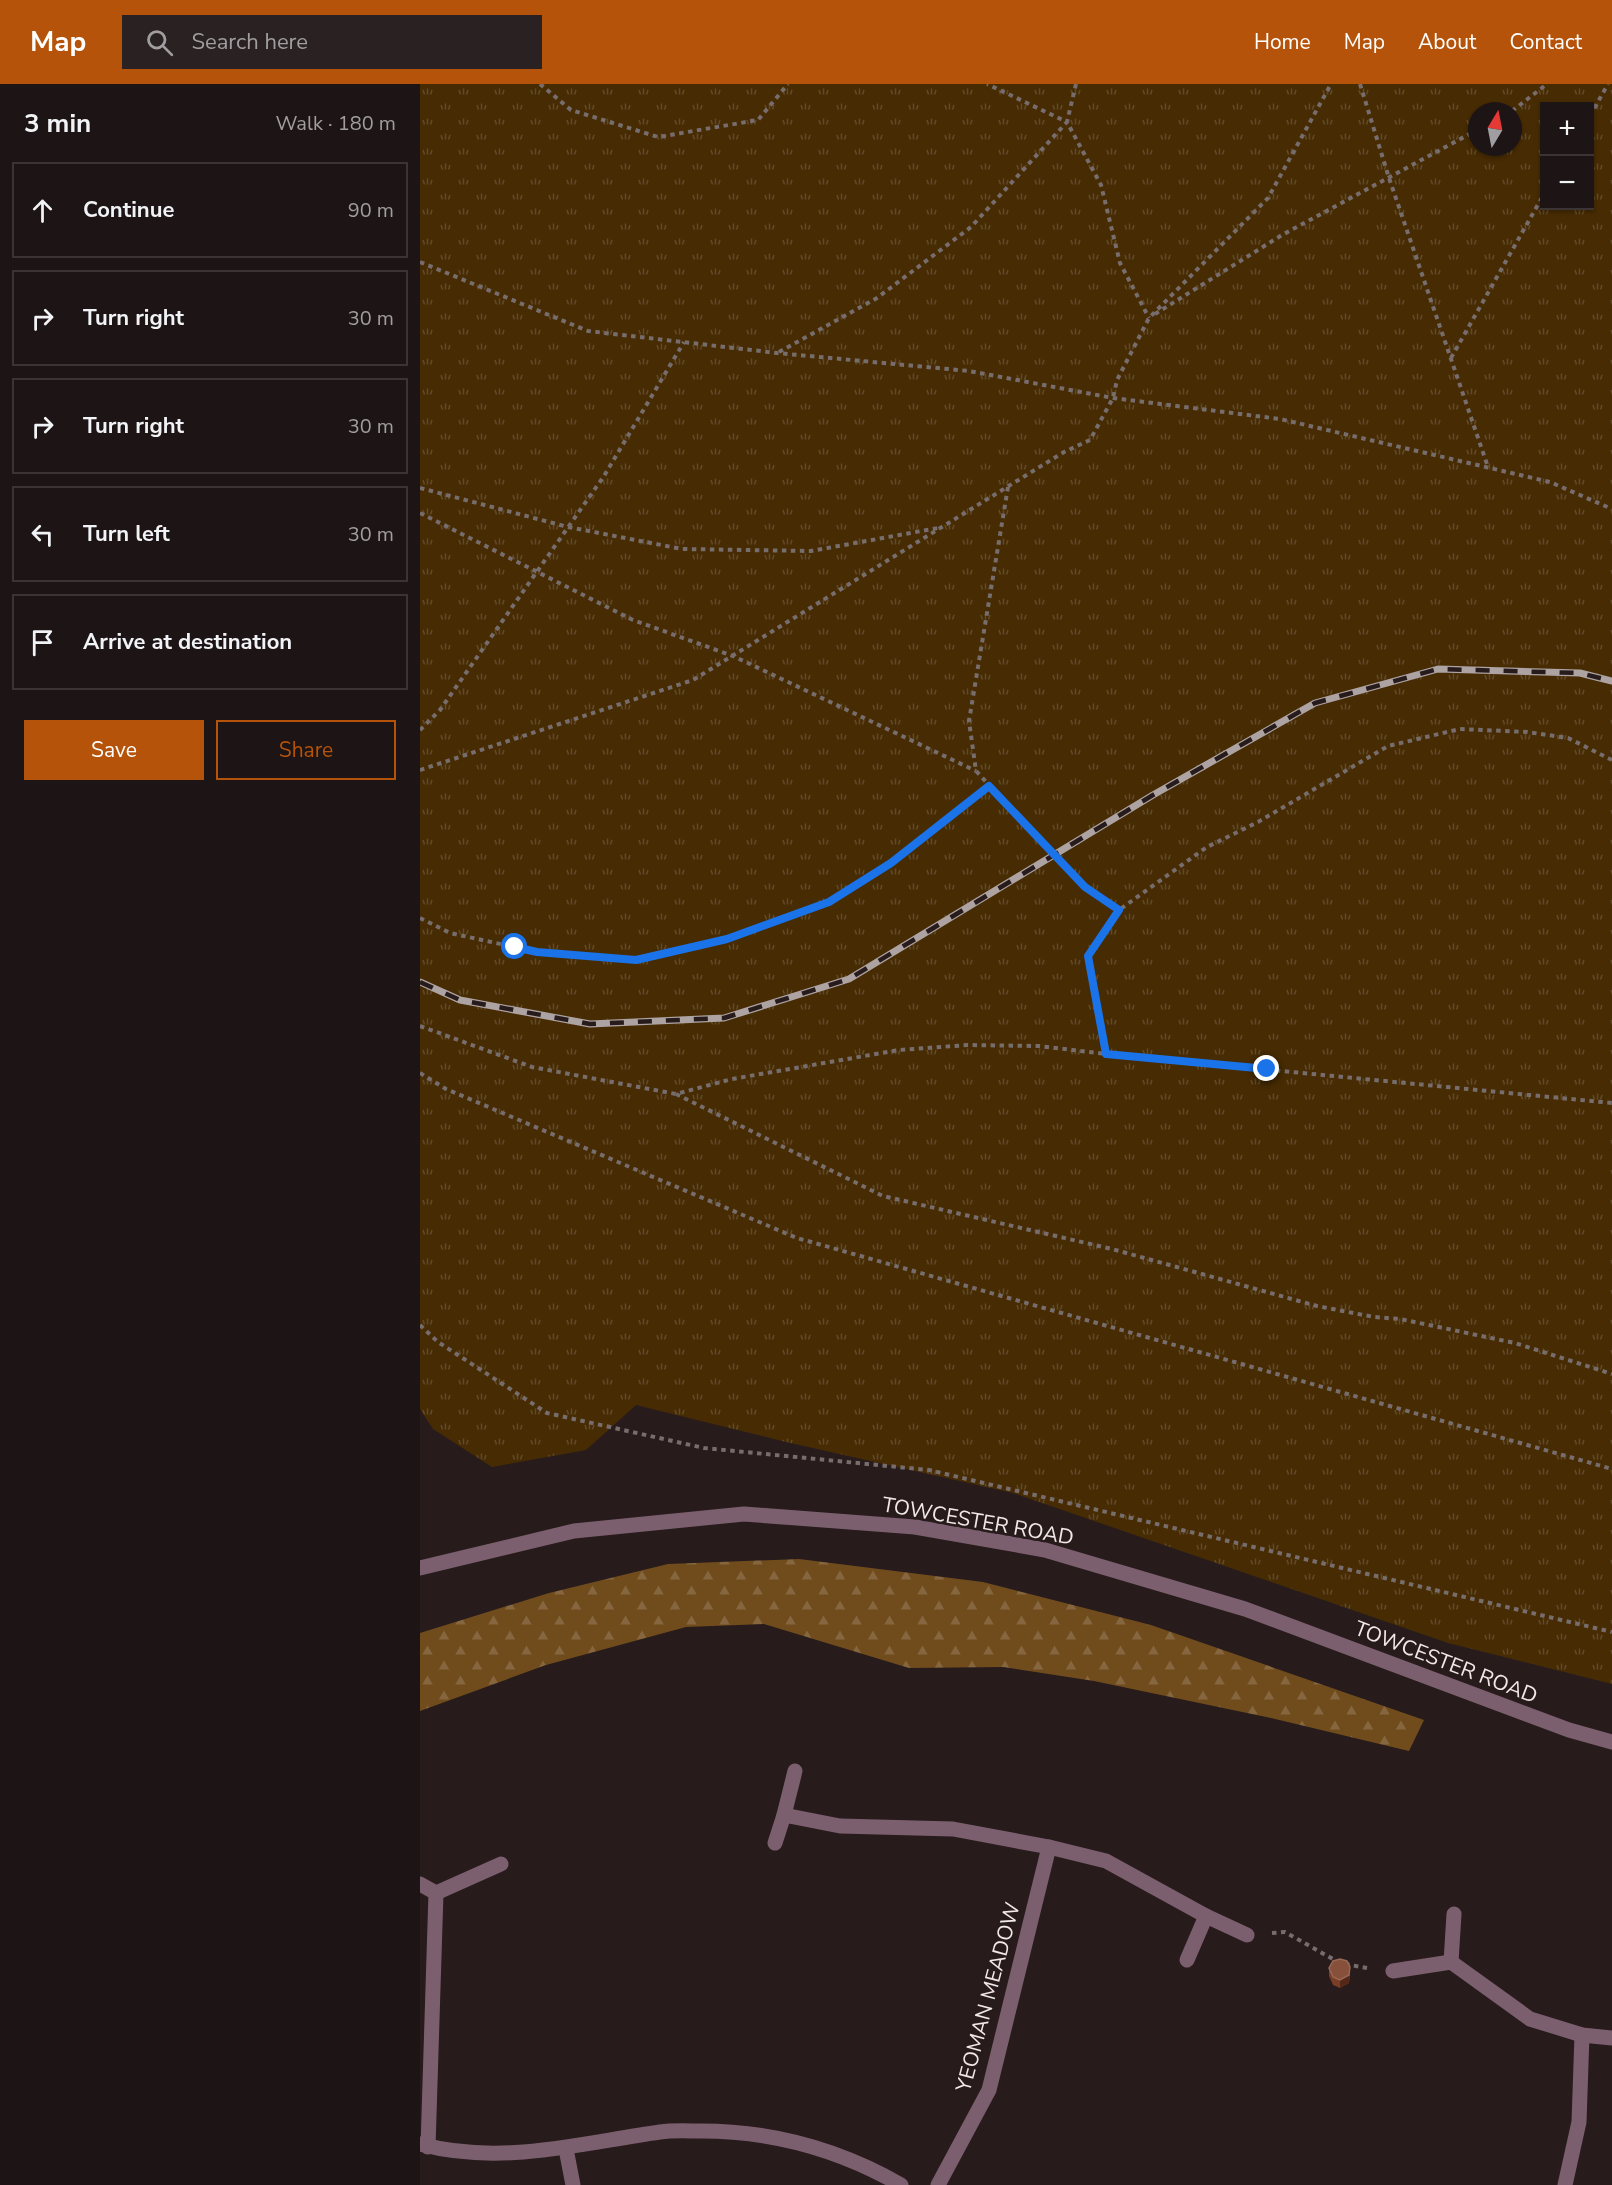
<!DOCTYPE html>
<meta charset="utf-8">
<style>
body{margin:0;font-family:"Nunito Sans",sans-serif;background:#2a2122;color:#f1f3f6}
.controls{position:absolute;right:18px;top:18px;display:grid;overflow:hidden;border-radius:0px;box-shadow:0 2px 4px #0004}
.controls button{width:54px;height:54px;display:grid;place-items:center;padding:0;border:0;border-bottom:2px solid #3b3334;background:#1d1415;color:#f1f3f6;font:30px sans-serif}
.compass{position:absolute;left:1048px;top:18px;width:54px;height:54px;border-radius:50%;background:#1d1415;box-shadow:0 2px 4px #0004;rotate:10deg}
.stop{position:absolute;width:18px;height:18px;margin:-14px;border:4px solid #1a73e8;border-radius:50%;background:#fff}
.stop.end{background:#1a73e8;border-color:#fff;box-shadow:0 2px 6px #0008}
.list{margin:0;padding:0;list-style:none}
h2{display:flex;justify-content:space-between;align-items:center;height:78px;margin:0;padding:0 24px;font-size:26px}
h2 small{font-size:20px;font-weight:400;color:#a09ea0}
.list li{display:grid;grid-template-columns:39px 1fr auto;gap:18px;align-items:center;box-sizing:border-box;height:96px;margin:0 12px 12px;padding:0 12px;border:2px solid #3b3334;border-radius:0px}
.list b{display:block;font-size:22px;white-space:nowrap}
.list em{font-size:20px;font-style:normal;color:#a09ea0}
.actions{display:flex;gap:12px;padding:18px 24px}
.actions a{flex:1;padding:14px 0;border:2px solid #b45309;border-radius:0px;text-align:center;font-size:21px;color:#b45309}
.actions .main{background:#b45309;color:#fff}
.icon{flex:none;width:33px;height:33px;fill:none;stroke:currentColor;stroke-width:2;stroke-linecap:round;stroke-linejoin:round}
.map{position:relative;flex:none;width:1192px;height:2101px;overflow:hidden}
header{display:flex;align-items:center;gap:36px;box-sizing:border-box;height:84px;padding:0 30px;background:#b45309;color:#fff}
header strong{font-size:28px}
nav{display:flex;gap:33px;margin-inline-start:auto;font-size:21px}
.search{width:420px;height:54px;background:#2a2122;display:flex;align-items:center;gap:15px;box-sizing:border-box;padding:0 21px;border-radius:0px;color:#a09ea0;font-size:22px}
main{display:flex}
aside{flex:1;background:#1d1415}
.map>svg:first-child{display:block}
</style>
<header>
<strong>Map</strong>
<div class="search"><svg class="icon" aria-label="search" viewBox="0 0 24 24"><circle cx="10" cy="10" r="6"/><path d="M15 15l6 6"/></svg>Search here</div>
<nav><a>Home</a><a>Map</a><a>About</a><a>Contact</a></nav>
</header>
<main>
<aside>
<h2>3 min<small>Walk · 180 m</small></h2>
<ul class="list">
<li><svg class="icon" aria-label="ahead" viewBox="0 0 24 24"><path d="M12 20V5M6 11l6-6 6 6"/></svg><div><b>Continue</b></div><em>90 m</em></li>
<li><svg class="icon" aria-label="right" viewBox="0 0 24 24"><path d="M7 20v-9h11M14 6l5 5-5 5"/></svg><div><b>Turn right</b></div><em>30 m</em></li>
<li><svg class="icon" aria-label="right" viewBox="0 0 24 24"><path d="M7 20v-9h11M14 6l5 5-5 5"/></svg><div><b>Turn right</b></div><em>30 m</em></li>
<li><svg class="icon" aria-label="left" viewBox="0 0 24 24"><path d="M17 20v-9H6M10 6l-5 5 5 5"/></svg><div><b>Turn left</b></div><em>30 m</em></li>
<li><svg class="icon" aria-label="arrive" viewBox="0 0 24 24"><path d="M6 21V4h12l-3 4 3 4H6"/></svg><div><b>Arrive at destination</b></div></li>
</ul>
<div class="actions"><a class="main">Save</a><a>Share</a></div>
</aside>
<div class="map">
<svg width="1192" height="2101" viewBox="0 0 1192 2101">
<defs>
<pattern id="forest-firs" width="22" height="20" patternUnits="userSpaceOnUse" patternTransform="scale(1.5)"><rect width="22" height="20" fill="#704c1d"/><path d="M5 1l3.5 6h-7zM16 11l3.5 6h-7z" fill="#85663e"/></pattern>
<pattern id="park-tufts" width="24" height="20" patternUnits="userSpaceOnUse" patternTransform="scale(1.5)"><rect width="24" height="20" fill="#462b03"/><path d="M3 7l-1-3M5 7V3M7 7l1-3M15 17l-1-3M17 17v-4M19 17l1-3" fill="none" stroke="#614a28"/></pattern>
</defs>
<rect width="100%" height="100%" fill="#271b1c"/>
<path fill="url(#forest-firs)" d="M379,1475L563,1498L731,1541L1004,1636L989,1667L851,1634L674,1597L583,1583L489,1584L344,1540L266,1543L126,1581L0,1627V1549L129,1509L248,1480Z"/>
<path fill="url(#park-tufts)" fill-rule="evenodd" d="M0,0H1192V1600L1028,1559L593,1409L366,1358L216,1321L166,1366L72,1383L13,1345L0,1325ZM1124,22H1170V122H1124ZM1057,27H1093V63H1057Z"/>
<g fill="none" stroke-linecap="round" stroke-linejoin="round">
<g stroke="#776d6d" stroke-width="4" stroke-dasharray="4.5 4.5" stroke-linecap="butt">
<path d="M120,0L151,26L238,53L338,36L368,0"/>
<path d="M656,0L647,38L681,101L700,179L729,234"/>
<path d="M940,0L969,94L1068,383"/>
<path d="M1092,27L1127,0"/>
<path d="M1170,32L1188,0"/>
<path d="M0,178L168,247L357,269L549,287L693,314L860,335L1130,398L1192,425"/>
<path d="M735,230L862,151L1057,46"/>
<path d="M359,268L457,214L551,143L647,38L567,0"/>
<path d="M1031,274L1124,110"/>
<path d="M588,403L549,637L556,687L665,803L699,826"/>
<path d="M0,404L148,443L262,465L391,467L518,444"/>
<path d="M0,429L213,536L313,572L556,687"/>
<path d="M0,646L20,626L184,392L264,258"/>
<path d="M1192,676L1148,654L1107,648L1040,645L968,662L838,738L787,763L699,826L668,872L686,970L1192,1019"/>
<path d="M0,686L273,596L644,368L670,356L693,314L697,296L729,234L848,114L911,0"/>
<path d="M0,834L30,849L117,868L216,876L307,855L409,818L471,779L569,702"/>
<path d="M0,942L112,983L256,1010L312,995L479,966L548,961L619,962L686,970"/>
<path d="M0,989L26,1005L377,1154L1192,1385"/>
<path d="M256,1010L463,1112L692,1165L897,1222L954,1233L980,1235L1095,1259L1192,1290"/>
<path d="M0,1241L18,1258L127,1329L284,1364L509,1386L1192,1548"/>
<path d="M852,1849L865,1848L918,1878"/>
<path d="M925,1880L947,1884"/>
</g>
<g stroke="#7c5f6e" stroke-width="15">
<path d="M364,1731L375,1687"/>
<path d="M355,1759L364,1731L420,1742L533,1745L629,1763L686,1777L786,1832L827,1851"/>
<path d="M0,1800L16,1809"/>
<path d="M767,1876L786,1832"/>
<path d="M1031,1878L1034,1830"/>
<path d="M973,1887L1031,1878L1110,1935L1162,1951L1192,1954"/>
<path d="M0,2060C81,2082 160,2059 240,2048C253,2046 268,2047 281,2047C352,2047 420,2066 481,2101"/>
<path d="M8,2063L16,1809L81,1780"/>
<path d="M146,2065L153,2101"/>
<path d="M518,2101L569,2006L629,1763"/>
<path d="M1145,2101L1159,2038L1162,1951"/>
</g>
<path stroke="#7c5f6e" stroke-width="15" d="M0,1484L154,1447L324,1430L495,1443L625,1466L825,1525L1149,1646L1192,1658"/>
<g stroke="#ada3a3" stroke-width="7">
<path id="rail" d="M0,898L40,916L170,940L304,934L429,895L733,711L895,619L1018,585L1160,589L1192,597"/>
</g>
<use href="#rail" stroke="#271b1c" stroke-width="4.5" stroke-dasharray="14" stroke-linecap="butt"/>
</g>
<path fill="#793e25" d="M909,1884L930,1891L929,1899L920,1904L913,1901L909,1892Z"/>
<path fill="#532818" d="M930,1883L929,1899L920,1904V1896Z"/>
<path fill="#86503a" stroke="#976855" stroke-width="1.5" d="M920,1875L927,1877L930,1883L929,1891L920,1896L913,1893L909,1884L913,1877Z"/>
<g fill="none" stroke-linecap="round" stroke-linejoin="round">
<path stroke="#1a73e8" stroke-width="8" d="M95,863L117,868L216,876L307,855L409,818L471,779L569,702L665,803L699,826L668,872L686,970L847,985"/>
</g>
<g text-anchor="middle" stroke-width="5" stroke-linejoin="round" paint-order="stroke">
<g font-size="21" fill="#f1e8e8" stroke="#271b1c">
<text transform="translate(558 1437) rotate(10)" y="7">TOWCESTER ROAD</text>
<text transform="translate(1026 1578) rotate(21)" y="7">TOWCESTER ROAD</text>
<text transform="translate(568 1913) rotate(-75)" y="7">YEOMAN MEADOW</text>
</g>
</g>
</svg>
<div class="controls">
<button>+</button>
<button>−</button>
</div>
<svg class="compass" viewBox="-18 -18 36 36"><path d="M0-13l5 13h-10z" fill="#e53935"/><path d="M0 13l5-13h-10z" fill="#a09ea0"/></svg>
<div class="stop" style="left:95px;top:863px"></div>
<div class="stop end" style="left:847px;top:985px"></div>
</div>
</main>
